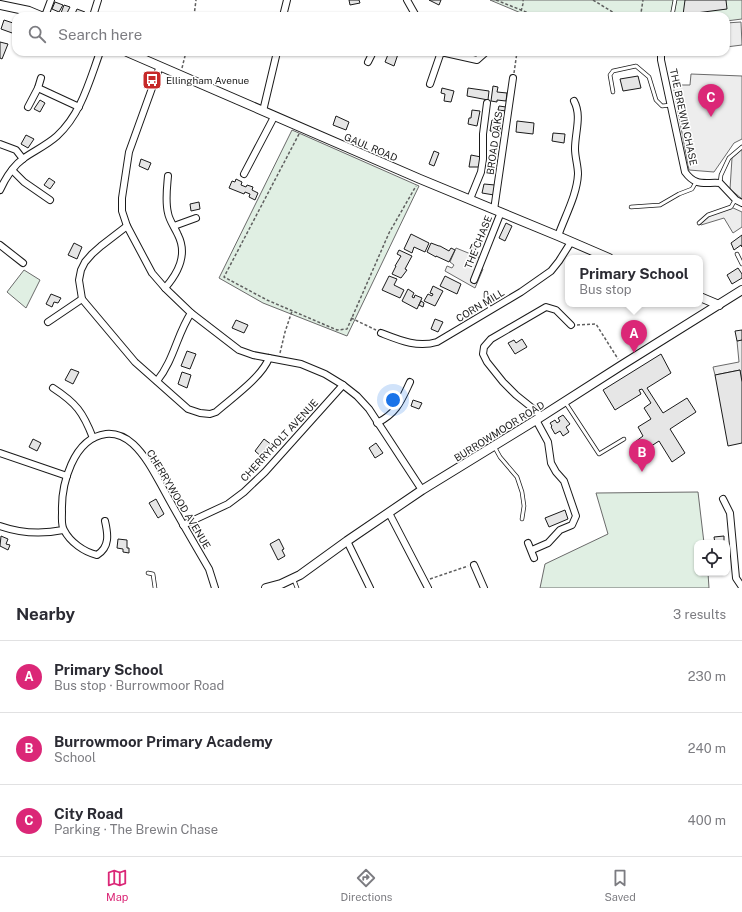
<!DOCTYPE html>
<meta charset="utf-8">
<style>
body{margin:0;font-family:"Public Sans",sans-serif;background:#f7f7f7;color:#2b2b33}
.controls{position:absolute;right:12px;bottom:12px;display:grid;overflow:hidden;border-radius:8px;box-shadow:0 1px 3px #0004}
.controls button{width:36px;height:36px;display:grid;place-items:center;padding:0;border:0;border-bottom:1px solid #e1e1e2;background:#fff;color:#2b2b33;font:20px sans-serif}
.you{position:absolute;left:393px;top:400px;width:14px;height:14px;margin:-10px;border:3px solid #fff;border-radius:50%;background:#1a73e8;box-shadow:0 0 0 6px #1a73e833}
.badge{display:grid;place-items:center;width:26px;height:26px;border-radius:50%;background:#db2777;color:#fff;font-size:13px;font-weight:700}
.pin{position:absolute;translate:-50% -33px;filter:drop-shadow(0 1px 2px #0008)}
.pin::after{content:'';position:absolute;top:21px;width:14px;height:12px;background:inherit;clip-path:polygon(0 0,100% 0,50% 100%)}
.popup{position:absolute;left:565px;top:255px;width:138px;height:52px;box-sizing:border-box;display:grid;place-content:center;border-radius:8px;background:#fff;filter:drop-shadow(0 1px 3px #0005);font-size:13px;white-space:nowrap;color:#7c7c81}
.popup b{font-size:15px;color:#2b2b33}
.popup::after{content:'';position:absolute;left:50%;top:100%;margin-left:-8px;border:8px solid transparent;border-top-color:#fff}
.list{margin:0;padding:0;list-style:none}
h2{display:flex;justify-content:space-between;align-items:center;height:52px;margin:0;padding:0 16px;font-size:17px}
h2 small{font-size:13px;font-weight:400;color:#7c7c81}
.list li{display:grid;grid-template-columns:26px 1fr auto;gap:12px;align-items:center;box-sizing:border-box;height:72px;padding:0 16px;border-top:1px solid #e1e1e2}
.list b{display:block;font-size:15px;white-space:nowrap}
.list p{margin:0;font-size:13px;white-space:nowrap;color:#7c7c81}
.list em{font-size:13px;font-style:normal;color:#7c7c81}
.icon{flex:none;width:22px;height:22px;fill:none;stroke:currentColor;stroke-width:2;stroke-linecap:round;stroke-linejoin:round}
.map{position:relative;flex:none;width:742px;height:588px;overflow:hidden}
.search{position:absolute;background:#fff;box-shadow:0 1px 3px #0004;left:12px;right:12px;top:12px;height:44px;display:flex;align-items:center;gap:10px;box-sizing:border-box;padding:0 14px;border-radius:12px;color:#7c7c81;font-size:15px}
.sheet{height:268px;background:#fff}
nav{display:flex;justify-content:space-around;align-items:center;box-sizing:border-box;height:56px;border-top:1px solid #e1e1e2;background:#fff;font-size:11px;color:#7c7c81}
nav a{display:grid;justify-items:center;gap:2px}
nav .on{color:#db2777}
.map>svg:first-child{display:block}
</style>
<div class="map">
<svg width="742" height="588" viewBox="0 0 742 588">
<rect width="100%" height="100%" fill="#fff"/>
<g fill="#e0efe3" stroke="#6a6a6a">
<path d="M490,0H742V19L726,21V16H528Z"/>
<path d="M292,130L419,186L347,336L263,303L219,278Z"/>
<path d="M24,270L40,280L26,308L7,292Z"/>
<path d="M698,492L704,543H697V573H708L709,588H540L545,564L608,534L596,493Z"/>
</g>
<g fill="#ededed" stroke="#6a6a6a">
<path d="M741,22L742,45L726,47V23Z"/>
<path d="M691,74L742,76V139L734,143L714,172L689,170L673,85H690Z"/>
<path d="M742,149V199L730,189L732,158Z"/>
<path d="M731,207L742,212V227L733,233L724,218L701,225L699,223L708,215Z"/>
<path d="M456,248L483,259L482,268L483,269L475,288L445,271L447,266L452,268L454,265L450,262Z"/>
<path d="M742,340V382L740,370L715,375L713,367L739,362L737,341Z"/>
</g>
<g fill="#e6e6e6" stroke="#1a1a1a">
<path d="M349,0H359L360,3L350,5Z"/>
<path d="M429,0H441L439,5Z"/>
<path d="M685,0H726L727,9L696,13V16L683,15Z"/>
<path d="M55,2L63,5L59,12L52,9Z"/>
<path d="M64,5L70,7L66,15L61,13Z"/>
<path d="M77,9L85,12L84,16H74Z"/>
<path d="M4,20L16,24L15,34L1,29Z"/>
<path d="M0,42L8,44L2,59L0,58Z"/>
<path d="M389,52L398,54L394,66L385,62Z"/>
<path d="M638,76L641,88L623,91L620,79Z"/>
<path d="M493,86L498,87L497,92L507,93L506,101L497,100V102L491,101Z"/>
<path d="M442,88L454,91L451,102L444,101L445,94L441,93Z"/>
<path d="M468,88L489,91L488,100L467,96Z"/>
<path d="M40,100L45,103L40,112L34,109Z"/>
<path d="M499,106L506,107V111L498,110Z"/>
<path d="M472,110L480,111L477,126L468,124L469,118H471Z"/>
<path d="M336,116L349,122L346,130L333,125Z"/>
<path d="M492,120L501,122L500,133L490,131Z"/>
<path d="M517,121L534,123L533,134L516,132Z"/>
<path d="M553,133L565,134L564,143L552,141Z"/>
<path d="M26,135L34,139L28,148L21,144Z"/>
<path d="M434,151L439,153L434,166L429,164Z"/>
<path d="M471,155L481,157L479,167H469Z"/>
<path d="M141,159L151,163L148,170L139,166Z"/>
<path d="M49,178L55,182L50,189L44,185Z"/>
<path d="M236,179L242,182L241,185L246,187L247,185L253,187L252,190L258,193L255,200L249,197L250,194L245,192L244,194L229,188L232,181L235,182Z"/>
<path d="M484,184L495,185L494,195L482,193Z"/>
<path d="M199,202L200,209L191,211L190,204Z"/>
<path d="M506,223L512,226L505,241L499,238Z"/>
<path d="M411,234L429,243L425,252L414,247L412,253L404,249Z"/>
<path d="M742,235V247L741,245L734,250L731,243Z"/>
<path d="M74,243L82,247L77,259L68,255Z"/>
<path d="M431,243L439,246H440L449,251L451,248L455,250L449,262L436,256V257L427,252Z"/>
<path d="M472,244L477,246L475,251L470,249Z"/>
<path d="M399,250L412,256L405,269L407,270L401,278L392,274L396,266H395L401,256L397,254Z"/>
<path d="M738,268L742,274V278L732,284L727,275Z"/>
<path d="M389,276L397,279L394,285L404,290L400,298L382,290Z"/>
<path d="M445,276L461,284L457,294L440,286Z"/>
<path d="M433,286L443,291L435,306L424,301L428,294L432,296L433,294L430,293Z"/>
<path d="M408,289L414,293L412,297L414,298L415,295L422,298L417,309L402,301Z"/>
<path d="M51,294L61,298L58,303L54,302L52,307L46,304Z"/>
<path d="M421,301L424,303L423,307L419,305Z"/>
<path d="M435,319L443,322L438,332L431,329Z"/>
<path d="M236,320L248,325L244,333L232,328Z"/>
<path d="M742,330V340L737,341L735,331Z"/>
<path d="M522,339L527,347L515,354L508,343L514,340L516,343Z"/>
<path d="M187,351L196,354L190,369L181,366Z"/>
<path d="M661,354L671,373L647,388L663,413L687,398L696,412L670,429L685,453L672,462L659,441L642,452L635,442L643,436L638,427L651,419L644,408L651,403L642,389L639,390L641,394L615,410L603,390Z"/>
<path d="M71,369L79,372L73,384L65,380Z"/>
<path d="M740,370L742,382V443L728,446L715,375Z"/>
<path d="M182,372L191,375L187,388L178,384Z"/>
<path d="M413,400L422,403L419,409L411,406Z"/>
<path d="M563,415L570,424L566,427L569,432L563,436L560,431L555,434L551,427L552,426L550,423L555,420L557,423L560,421L558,418Z"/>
<path d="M33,439L41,443L37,451L29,447Z"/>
<path d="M264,439L272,445L263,458L255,451Z"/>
<path d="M376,443L383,453L375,458L369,448Z"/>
<path d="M156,499L164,514L158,518L149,503Z"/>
<path d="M565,510L568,519L549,527L545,518Z"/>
<path d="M1,536L8,539L6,544L10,545L8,550L0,546Z"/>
<path d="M724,536V543H715L714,537Z"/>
<path d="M118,539L127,540V548H129V553L123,552V549L117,548Z"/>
<path d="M279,539L284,549L282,550L285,556L278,560L270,544Z"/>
</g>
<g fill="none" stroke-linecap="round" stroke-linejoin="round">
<g stroke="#1a1a1a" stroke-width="4.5">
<g id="service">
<path d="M672,16L675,0"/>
<path d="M613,92L610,75L613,71L636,66L649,77L656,100L662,106L671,105"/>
<path d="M720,183L721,175L729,158L742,147"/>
<path d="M631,207L660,205L679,194L692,189L696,182"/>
<path d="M699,223L708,215L731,207L735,200"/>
<path d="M737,254L742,264"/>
<path d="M486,293V302L491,310"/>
<path d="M565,402L599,454L624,439"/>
<path d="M494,446L500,457L517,477L522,492L524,506L522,519"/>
<path d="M148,573L153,574L155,588"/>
<path d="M294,580L297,588"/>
</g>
</g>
<g stroke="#1a1a1a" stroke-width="8">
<g id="minor">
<path d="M407,0L416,16"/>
<path d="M45,16L51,0"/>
<path d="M93,16L98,0"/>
<path d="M283,16L287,0"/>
<path d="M441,52L477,60L486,52"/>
<path d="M661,52V60L685,172C696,187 704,182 720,183L736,200L742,203"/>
<path d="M368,62L373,52"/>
<path d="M160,66L129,152L122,198V211L127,226L152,273L165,288L191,313L239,350L253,355L301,364L325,374L343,385L357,396L369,409L422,490"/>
<path d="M430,84L441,52"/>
<path d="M38,88L79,107"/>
<path d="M28,107L38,88L41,78"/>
<path d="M263,111L277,52"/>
<path d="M0,144L16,150L23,159"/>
<path d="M12,170L24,182L50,200"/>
<path d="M244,174L274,117"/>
<path d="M0,190C5,179 13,166 24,158C34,151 47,145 57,136C81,114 89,82 100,52"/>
<path d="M470,199L481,172L483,159V134L487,103"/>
<path d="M494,210L513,78"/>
<path d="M127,226L101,246L92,254L85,262L81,270L79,280L82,299L135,362L188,409L200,413L210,414L216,412C232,398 262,377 269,358"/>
<path d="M174,226L196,218"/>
<path d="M558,236C565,216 577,195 578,174C578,166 575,157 575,149C575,132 582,116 574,101"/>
<path d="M0,245L23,263"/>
<path d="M474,280L501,212"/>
<path d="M165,288C178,273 188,255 178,235C175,228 169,220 168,213C165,201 167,188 168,176"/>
<path d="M48,322L82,299"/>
<path d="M381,333C399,340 417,348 437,342L521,292L551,271L559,261L571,242"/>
<path d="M157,381C174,360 177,334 191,313"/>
<path d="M53,388C76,403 83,412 93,438"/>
<path d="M541,417L536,411L516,395L503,382L487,362L483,354L484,347L491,339L546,307L556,310L571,325"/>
<path d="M377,423C397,413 401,401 410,382"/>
<path d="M0,453L67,476"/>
<path d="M723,499L730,513L736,578L742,587"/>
<path d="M389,513L428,588"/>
<path d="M105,521C108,534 110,547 97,555C84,552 70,542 64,530C61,525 62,518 62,512C61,485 73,438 106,434C116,433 125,437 133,444C147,457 156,476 165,492C179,518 194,543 209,569L215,588"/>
<path d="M183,525L228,504L244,492L265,472L343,385"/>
<path d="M0,526C20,533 43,534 63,530"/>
<path d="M347,541L370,588"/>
<path d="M528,543L534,558"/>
<path d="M532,550L548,543L560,530L572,525L576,516L564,481L556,472L551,463L548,442L536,420"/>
<path d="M474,565L484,588"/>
</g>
</g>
<g stroke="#1a1a1a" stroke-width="10">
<g id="tertiary">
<path d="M0,5L29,11L41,16"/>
<path d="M127,52L420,179L558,236L609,258"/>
<path d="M700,297L719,305"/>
<path d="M266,588L281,584L300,575L347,541L422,490L536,420L622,365L742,290"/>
</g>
</g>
<g stroke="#5f5f5f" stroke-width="1.5" stroke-dasharray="3 2" stroke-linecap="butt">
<path d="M496,0L536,16"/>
<path d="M593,0L619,16"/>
<path d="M194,16L196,0"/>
<path d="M521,16C520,10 524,5 523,0"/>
<path d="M643,16L641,13L643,0"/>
<path d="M182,68L186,52"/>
<path d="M514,73L517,52"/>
<path d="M299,134L224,277L267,300L337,330L347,329L389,233L416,186"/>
<path d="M351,318L376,330"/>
<path d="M577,325L596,324L618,359"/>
<path d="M280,353L285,332L292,311"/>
<path d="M430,579L468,566"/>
</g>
<use href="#service" stroke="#fff" stroke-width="3"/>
<use href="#minor" stroke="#fff" stroke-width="6"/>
<use href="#tertiary" stroke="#fff" stroke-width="8"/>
</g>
<defs>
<g id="bus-square" transform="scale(1)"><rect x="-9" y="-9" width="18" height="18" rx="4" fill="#c62828" stroke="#fff"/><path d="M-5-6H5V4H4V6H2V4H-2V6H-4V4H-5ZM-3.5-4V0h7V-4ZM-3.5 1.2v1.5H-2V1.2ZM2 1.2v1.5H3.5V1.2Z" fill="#fff"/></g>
</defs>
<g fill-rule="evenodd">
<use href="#bus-square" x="152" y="80"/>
</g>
<g text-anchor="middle" stroke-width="3" stroke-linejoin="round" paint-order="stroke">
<g font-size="10" fill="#1a1a1a" stroke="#fff" text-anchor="start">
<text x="166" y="84">Ellingham Avenue</text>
</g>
<g font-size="10" fill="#1a1a1a" stroke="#fff">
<text transform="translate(684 117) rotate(78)" y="4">THE BREWIN CHASE</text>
<text transform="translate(494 143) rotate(-82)" y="4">BROAD OAKS</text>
<text transform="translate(371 147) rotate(23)" y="4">GAUL ROAD</text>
<text transform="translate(478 242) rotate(-68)" y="4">THE CHASE</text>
<text transform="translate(480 305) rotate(-31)" y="4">CORN MILL</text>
<text transform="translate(499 431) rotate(-32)" y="4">BURROWMOOR ROAD</text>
<text transform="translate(279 440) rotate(-47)" y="4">CHERRYHOLT AVENUE</text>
<text transform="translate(179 499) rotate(59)" y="4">CHERRYWOOD AVENUE</text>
</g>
</g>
</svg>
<div class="controls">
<button><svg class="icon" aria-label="locate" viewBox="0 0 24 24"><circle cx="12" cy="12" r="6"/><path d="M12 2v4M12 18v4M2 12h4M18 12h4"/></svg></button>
</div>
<div class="you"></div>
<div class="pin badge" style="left:634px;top:353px">A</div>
<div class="popup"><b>Primary School</b>Bus stop</div>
<div class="pin badge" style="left:642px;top:472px">B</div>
<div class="pin badge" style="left:711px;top:117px">C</div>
<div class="search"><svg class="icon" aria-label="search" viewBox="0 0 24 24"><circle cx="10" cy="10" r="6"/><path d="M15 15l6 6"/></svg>Search here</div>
</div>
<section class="sheet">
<h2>Nearby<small>3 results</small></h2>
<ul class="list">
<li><span class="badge">A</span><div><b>Primary School</b><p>Bus stop · Burrowmoor Road</p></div><em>230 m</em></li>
<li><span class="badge">B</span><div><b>Burrowmoor Primary Academy</b><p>School</p></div><em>240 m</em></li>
<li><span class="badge">C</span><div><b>City Road</b><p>Parking · The Brewin Chase</p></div><em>400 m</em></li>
</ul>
</section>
<nav>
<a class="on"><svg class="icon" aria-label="map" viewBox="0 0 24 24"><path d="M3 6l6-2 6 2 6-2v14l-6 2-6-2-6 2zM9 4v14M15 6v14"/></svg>Map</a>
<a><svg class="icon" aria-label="directions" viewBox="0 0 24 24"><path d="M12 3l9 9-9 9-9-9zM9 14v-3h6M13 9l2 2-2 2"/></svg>Directions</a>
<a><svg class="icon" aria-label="saved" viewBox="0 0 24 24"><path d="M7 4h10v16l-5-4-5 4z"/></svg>Saved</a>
</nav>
